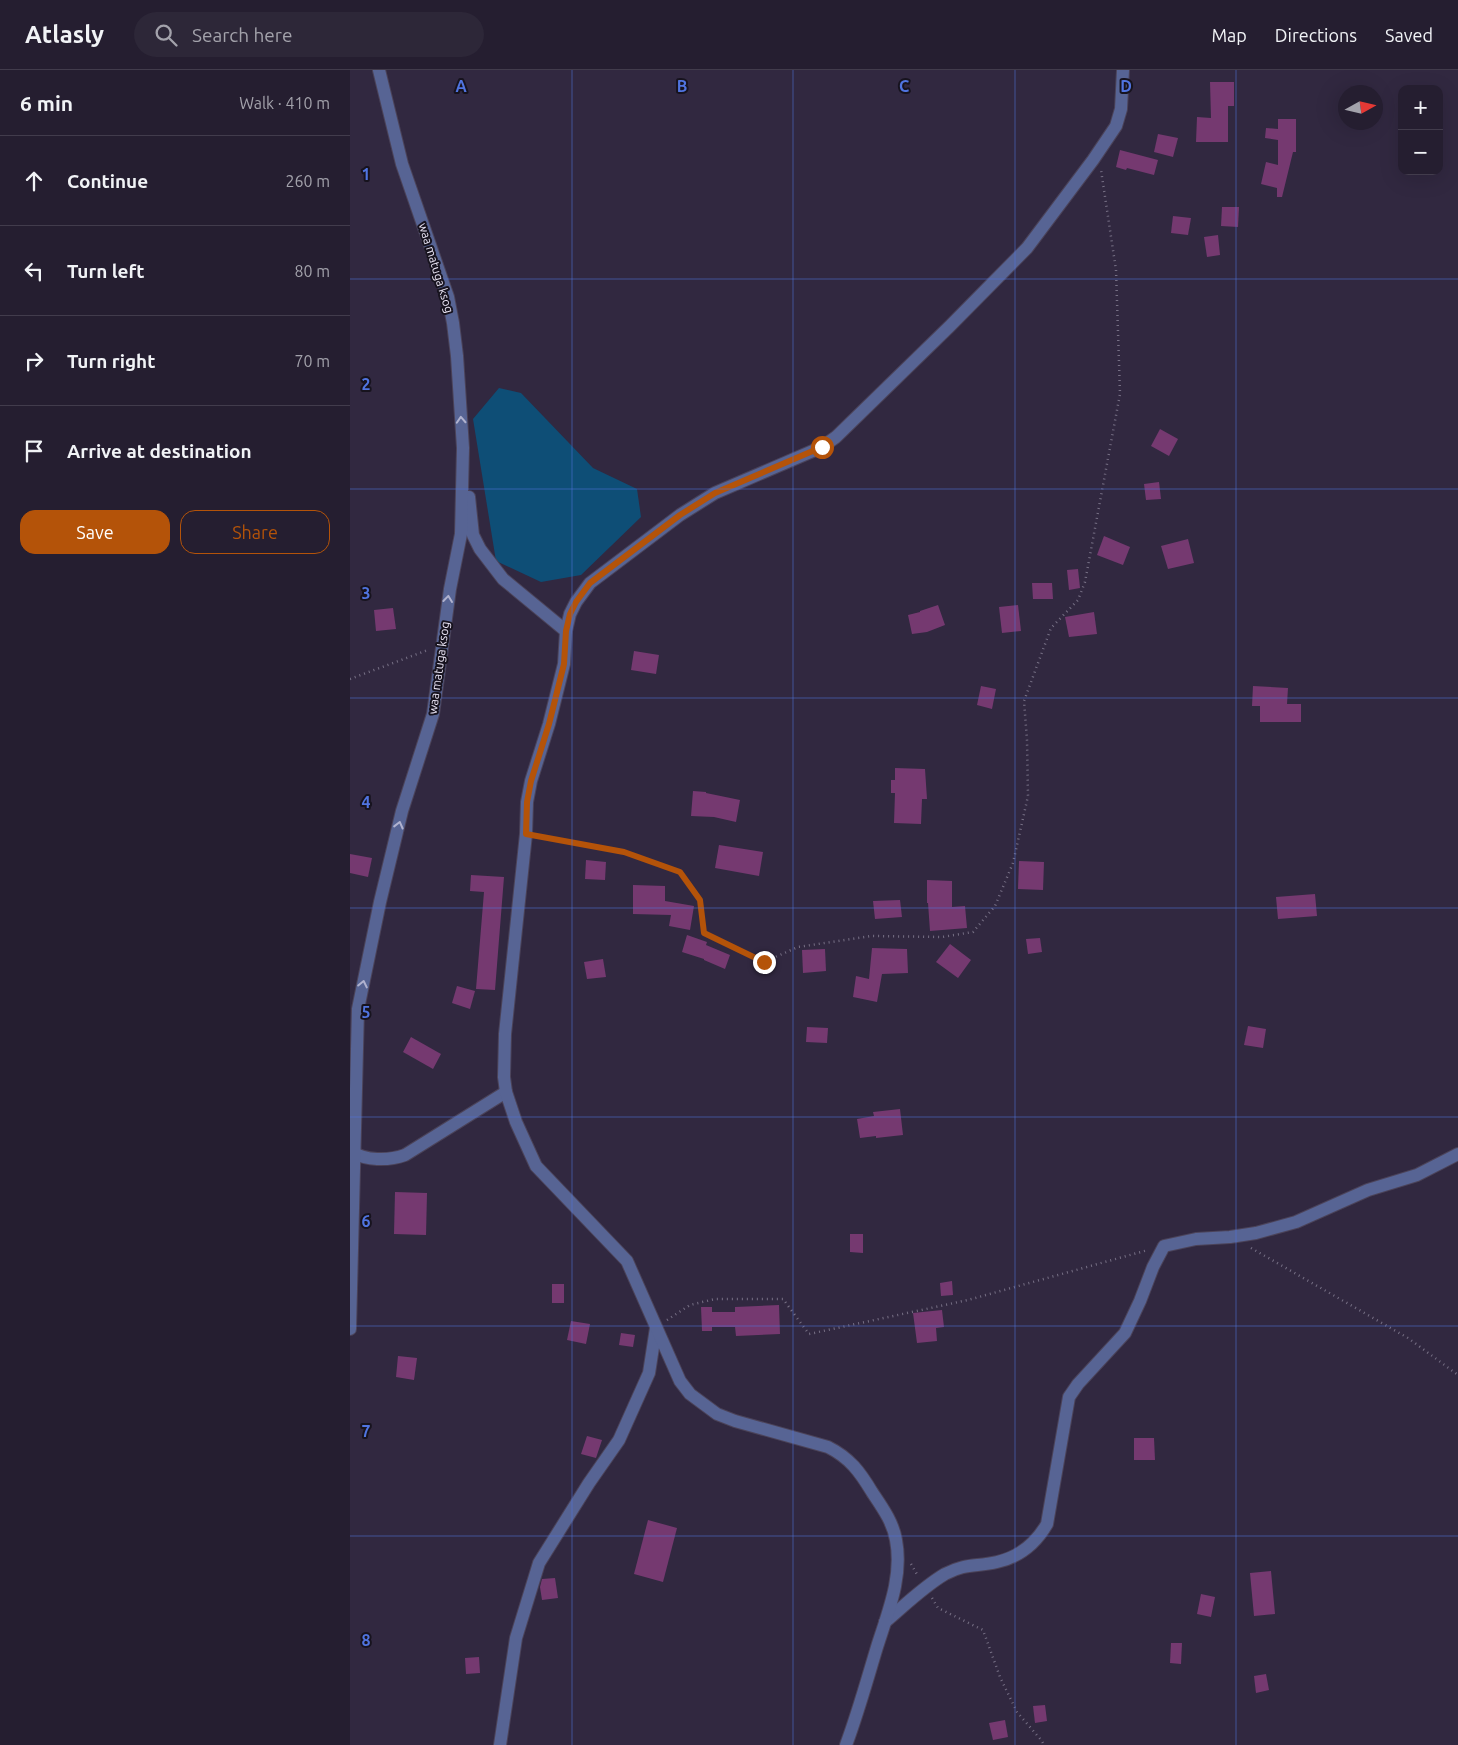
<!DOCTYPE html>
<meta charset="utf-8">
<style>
body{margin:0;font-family:Ubuntu,sans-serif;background:#2d2738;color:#f1f3f6}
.controls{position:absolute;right:15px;top:15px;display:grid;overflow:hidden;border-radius:10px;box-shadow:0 5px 20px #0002}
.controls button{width:45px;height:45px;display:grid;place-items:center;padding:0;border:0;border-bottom:1px solid #423c4c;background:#251e30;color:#f1f3f6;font:25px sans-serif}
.compass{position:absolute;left:988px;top:15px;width:45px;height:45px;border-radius:50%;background:#251e30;box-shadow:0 5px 20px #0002;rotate:82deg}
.stop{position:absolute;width:15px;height:15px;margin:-11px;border:4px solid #b45309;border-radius:50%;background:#fff}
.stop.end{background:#b45309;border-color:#fff;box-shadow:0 1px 5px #0008}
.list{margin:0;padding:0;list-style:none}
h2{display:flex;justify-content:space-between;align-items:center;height:65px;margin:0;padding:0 20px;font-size:21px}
h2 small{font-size:16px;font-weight:400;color:#a3a2ab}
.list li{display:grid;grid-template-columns:32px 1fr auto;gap:15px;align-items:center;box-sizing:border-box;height:90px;padding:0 20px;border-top:1px solid #423c4c}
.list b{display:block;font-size:19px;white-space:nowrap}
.list em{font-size:16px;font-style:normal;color:#a3a2ab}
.actions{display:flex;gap:10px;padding:15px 20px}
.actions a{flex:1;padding:11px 0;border:1px solid #b45309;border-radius:15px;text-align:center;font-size:18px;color:#b45309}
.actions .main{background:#b45309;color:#fff}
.icon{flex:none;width:28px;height:28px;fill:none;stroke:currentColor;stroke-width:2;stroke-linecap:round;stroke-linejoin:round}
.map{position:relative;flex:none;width:1108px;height:1675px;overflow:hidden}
header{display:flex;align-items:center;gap:30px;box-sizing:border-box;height:70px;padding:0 25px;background:#251e30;border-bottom:1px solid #423c4c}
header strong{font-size:24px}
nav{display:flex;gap:28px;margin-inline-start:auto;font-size:18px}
.search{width:350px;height:45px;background:#2d2738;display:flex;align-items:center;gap:12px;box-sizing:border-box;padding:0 18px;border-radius:28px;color:#a3a2ab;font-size:19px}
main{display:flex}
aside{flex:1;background:#251e30}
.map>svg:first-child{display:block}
</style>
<header>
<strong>Atlasly</strong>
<div class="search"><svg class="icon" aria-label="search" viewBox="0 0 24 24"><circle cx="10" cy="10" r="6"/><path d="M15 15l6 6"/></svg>Search here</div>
<nav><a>Map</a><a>Directions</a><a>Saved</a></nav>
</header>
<main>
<aside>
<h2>6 min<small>Walk · 410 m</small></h2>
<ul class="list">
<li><svg class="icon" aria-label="ahead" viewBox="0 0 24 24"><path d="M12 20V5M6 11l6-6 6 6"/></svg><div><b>Continue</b></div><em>260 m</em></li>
<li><svg class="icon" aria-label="left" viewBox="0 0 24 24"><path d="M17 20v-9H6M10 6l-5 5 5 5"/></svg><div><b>Turn left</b></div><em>80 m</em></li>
<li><svg class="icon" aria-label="right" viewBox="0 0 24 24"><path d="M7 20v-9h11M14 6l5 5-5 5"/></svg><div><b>Turn right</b></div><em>70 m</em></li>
<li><svg class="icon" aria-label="arrive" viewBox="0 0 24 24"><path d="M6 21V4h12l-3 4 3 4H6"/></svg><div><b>Arrive at destination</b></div></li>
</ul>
<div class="actions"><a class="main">Save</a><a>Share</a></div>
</aside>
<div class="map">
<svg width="1108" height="1675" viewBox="0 0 1108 1675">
<rect width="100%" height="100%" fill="#312840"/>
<path fill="#0e4e76" d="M149,318L171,323L243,398L287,419L291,447L231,505L191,512L146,491L123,349Z"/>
<g fill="#753970">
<path d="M860,12H884V36H878V72H846L847,47L861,48Z"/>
<path d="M928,49H946V82H943L932,127H927V118L911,114L916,92L928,95V70L915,68L916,58L928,59Z"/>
<path d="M808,64L828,68L823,87L804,82Z"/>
<path d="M770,80L808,90L804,105L777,98L776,100L766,97Z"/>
<path d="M872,137H889L888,157L871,156Z"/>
<path d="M823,146L841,148L838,165L821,163Z"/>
<path d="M868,165L870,185L857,187L854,167Z"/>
<path d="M810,359L828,369L819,386L801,376Z"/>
<path d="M809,412L811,429L796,430L794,414Z"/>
<path d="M754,466L780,477L773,495L747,485Z"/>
<path d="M838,469L844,493L818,499L811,476Z"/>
<path d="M728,499L730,518L719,520L717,500Z"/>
<path d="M682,513H702L703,529H683Z"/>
<path d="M588,535L595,555L577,562L562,564L558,545L570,542V541Z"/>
<path d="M668,535L671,561L652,563L649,537Z"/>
<path d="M43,538L46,559L26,561L24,540Z"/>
<path d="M744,542L747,564L719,567L715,547Z"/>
<path d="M284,581L309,585L306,604L281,600Z"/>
<path d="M631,616L646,619L642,639L627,635Z"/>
<path d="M903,616L938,618L937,634H951V652H910V636H902Z"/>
<path d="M545,698L575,699L577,729H572L571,754L544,753L545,723H541V710H545Z"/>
<path d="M343,721L356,722V723L390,730L386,752L364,747L341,746Z"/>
<path d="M369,775L413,782L409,806L365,798Z"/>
<path d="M0,784L22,788L18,807L0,803Z"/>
<path d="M236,790L256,792L255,810L235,809Z"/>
<path d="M669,791L694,792L693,820L668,819Z"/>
<path d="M121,805L154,807L145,920L126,919L134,822L120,821Z"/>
<path d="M577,810L602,811V837L615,836L617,858L580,861L578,833H577Z"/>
<path d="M283,815L315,816V831L344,836L340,860L319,856L321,845L283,844Z"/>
<path d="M965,824L967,846L928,849L926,827Z"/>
<path d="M550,830L552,847L525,849L523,831Z"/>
<path d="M337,865L357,872L356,875L380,885L375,899L354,890V889L332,882Z"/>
<path d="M690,868L692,882L678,884L676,869Z"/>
<path d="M600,874L621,890L608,908L586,892Z"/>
<path d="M522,878L557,879L558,903L532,904L527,932L503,927L506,906L519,909Z"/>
<path d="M475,879L476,901L453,903L452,880Z"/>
<path d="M253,889L256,907L237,909L234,892Z"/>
<path d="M107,916L125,921L120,939L102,933Z"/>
<path d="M898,956L916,959L913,978L894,975Z"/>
<path d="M457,957L478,958L477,973L456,972Z"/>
<path d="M61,967L91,984L83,999L53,982Z"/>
<path d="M550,1039L553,1065L526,1068V1066L510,1068L507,1049L524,1046L523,1042Z"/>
<path d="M45,1122L77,1123L76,1165L44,1164Z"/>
<path d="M500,1164H513V1183L500,1182Z"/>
<path d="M602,1211L603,1225L591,1226L590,1213Z"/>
<rect x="202" y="1214" width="12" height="19"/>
<path d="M429,1235L430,1264L386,1266L385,1257H362V1261H352L351,1237H362V1242H385V1237Z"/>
<path d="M592,1240L594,1257L586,1258L587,1271L567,1273L563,1243Z"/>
<path d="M221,1251L240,1254L236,1274L217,1270Z"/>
<path d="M271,1263L285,1265L283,1277L269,1275Z"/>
<path d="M48,1286L67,1288L64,1310L46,1307Z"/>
<path d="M237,1366L252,1370L246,1388L231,1384Z"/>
<path d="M784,1368H804L805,1390H784Z"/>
<path d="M298,1450L327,1458L313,1512L284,1504Z"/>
<path d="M921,1501L925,1544L904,1546L900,1503Z"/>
<path d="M205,1508L208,1528L192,1530L190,1517L192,1509Z"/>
<path d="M851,1524L865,1527L861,1547L847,1544Z"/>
<path d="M821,1573H832L831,1594L820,1593Z"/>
<path d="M129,1587L130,1603L116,1604L115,1588Z"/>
<path d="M916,1604L919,1620L906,1623L904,1606Z"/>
<path d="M695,1635L697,1651L685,1653L683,1636Z"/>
<path d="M655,1650L658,1667L643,1670L639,1653Z"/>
</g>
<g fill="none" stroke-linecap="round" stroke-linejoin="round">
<g stroke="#4b4359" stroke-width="14">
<g id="minor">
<path d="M119,427L123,465L130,479L153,509L216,561"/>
<path d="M0,1081C16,1091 38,1091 55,1085L156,1022"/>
<path d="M0,1259L8,939L30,832L52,741L83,644L100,519L111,464L113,378L107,286L103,253L98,227L52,94L29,0"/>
<path d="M535,1552C554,1536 573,1517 595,1504C616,1493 626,1497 647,1492C669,1487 686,1473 697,1454L719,1327L728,1314L775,1263L790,1231L803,1197L814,1176L846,1169L880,1167L906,1163L946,1152L1018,1120L1067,1105L1108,1084"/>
<path d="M150,1675L166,1568L189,1493L239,1413L269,1370L299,1303L306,1258"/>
<path d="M496,1675C508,1643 517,1610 527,1577C538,1542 553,1507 546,1470C543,1452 532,1437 522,1422C510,1402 500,1388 478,1377L385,1351L367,1344L340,1324L330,1311L277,1191L186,1096L166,1052L156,1022L154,1007L155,964L176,764L177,732L181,711L199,654L214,594L216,561L220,544L226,532L240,513L330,445L365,423L472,377L486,367L600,256L677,178L743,90L766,56L771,39L773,0"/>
</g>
</g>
<g stroke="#777085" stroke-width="2.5" stroke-dasharray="1 4" stroke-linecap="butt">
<path d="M0,609L78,580"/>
<path d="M188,766L274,782L330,801L350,829L354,863L414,892L448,877L521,866L592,867L623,862L645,836L663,793L678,726L677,670L674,631L701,558L728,530L735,512L770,324L766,200L751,100"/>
<path d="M901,1178L1058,1268L1108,1305"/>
<path d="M317,1250L340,1235L365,1229H433L459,1264L618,1230L798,1180"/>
<path d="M561,1494L568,1506"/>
<path d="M582,1528L588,1538L633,1560L650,1607L667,1642L692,1671L694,1675"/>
</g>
<use href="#minor" stroke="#576494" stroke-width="12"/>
</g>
<defs><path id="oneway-chevron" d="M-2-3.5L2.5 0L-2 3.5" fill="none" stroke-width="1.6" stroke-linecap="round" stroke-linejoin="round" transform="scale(1.25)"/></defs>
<g stroke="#b0b2cf">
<use href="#oneway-chevron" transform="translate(111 350) rotate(-93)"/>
<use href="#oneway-chevron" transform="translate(98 529) rotate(-83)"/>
<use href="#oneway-chevron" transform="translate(49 755) rotate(-76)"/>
<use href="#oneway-chevron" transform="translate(13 914) rotate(-78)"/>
</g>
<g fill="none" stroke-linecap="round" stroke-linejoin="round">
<path stroke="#b45309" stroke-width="6" d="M414,892L354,863L350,830L330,802L274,782L176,764L177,732L181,711L199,654L214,594L216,561L220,544L226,532L240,513L330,445L365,423L472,377"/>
</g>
<path fill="none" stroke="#5074e0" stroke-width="1" stroke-opacity="0.55" d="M222,0V1675M443,0V1675M665,0V1675M886,0V1675M0,209H1108M0,419H1108M0,628H1108M0,838H1108M0,1047H1108M0,1256H1108M0,1466H1108"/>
<g text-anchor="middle" stroke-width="4" stroke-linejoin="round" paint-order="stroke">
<g font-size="12" fill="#ebe6f6" stroke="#17131e">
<text transform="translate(86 198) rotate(73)" y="4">waa matuga ksog</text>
<text transform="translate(89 598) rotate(-82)" y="4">waa matuga ksog</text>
</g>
</g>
<g font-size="16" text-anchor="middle" font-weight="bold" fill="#5074e0" stroke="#17131e" stroke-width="4" stroke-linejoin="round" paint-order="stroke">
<text x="111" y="22">A</text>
<text x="332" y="22">B</text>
<text x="554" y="22">C</text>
<text x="776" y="22">D</text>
<text x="16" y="110">1</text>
<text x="16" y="320">2</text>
<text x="16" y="529">3</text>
<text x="16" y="738">4</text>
<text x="16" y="948">5</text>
<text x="16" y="1157">6</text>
<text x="16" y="1367">7</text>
<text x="16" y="1576">8</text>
</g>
</svg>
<div class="controls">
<button>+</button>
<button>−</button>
</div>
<svg class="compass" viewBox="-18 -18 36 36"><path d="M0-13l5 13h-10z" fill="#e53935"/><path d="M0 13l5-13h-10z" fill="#a3a2ab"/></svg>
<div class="stop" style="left:472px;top:377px"></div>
<div class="stop end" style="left:414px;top:892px"></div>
</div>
</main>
